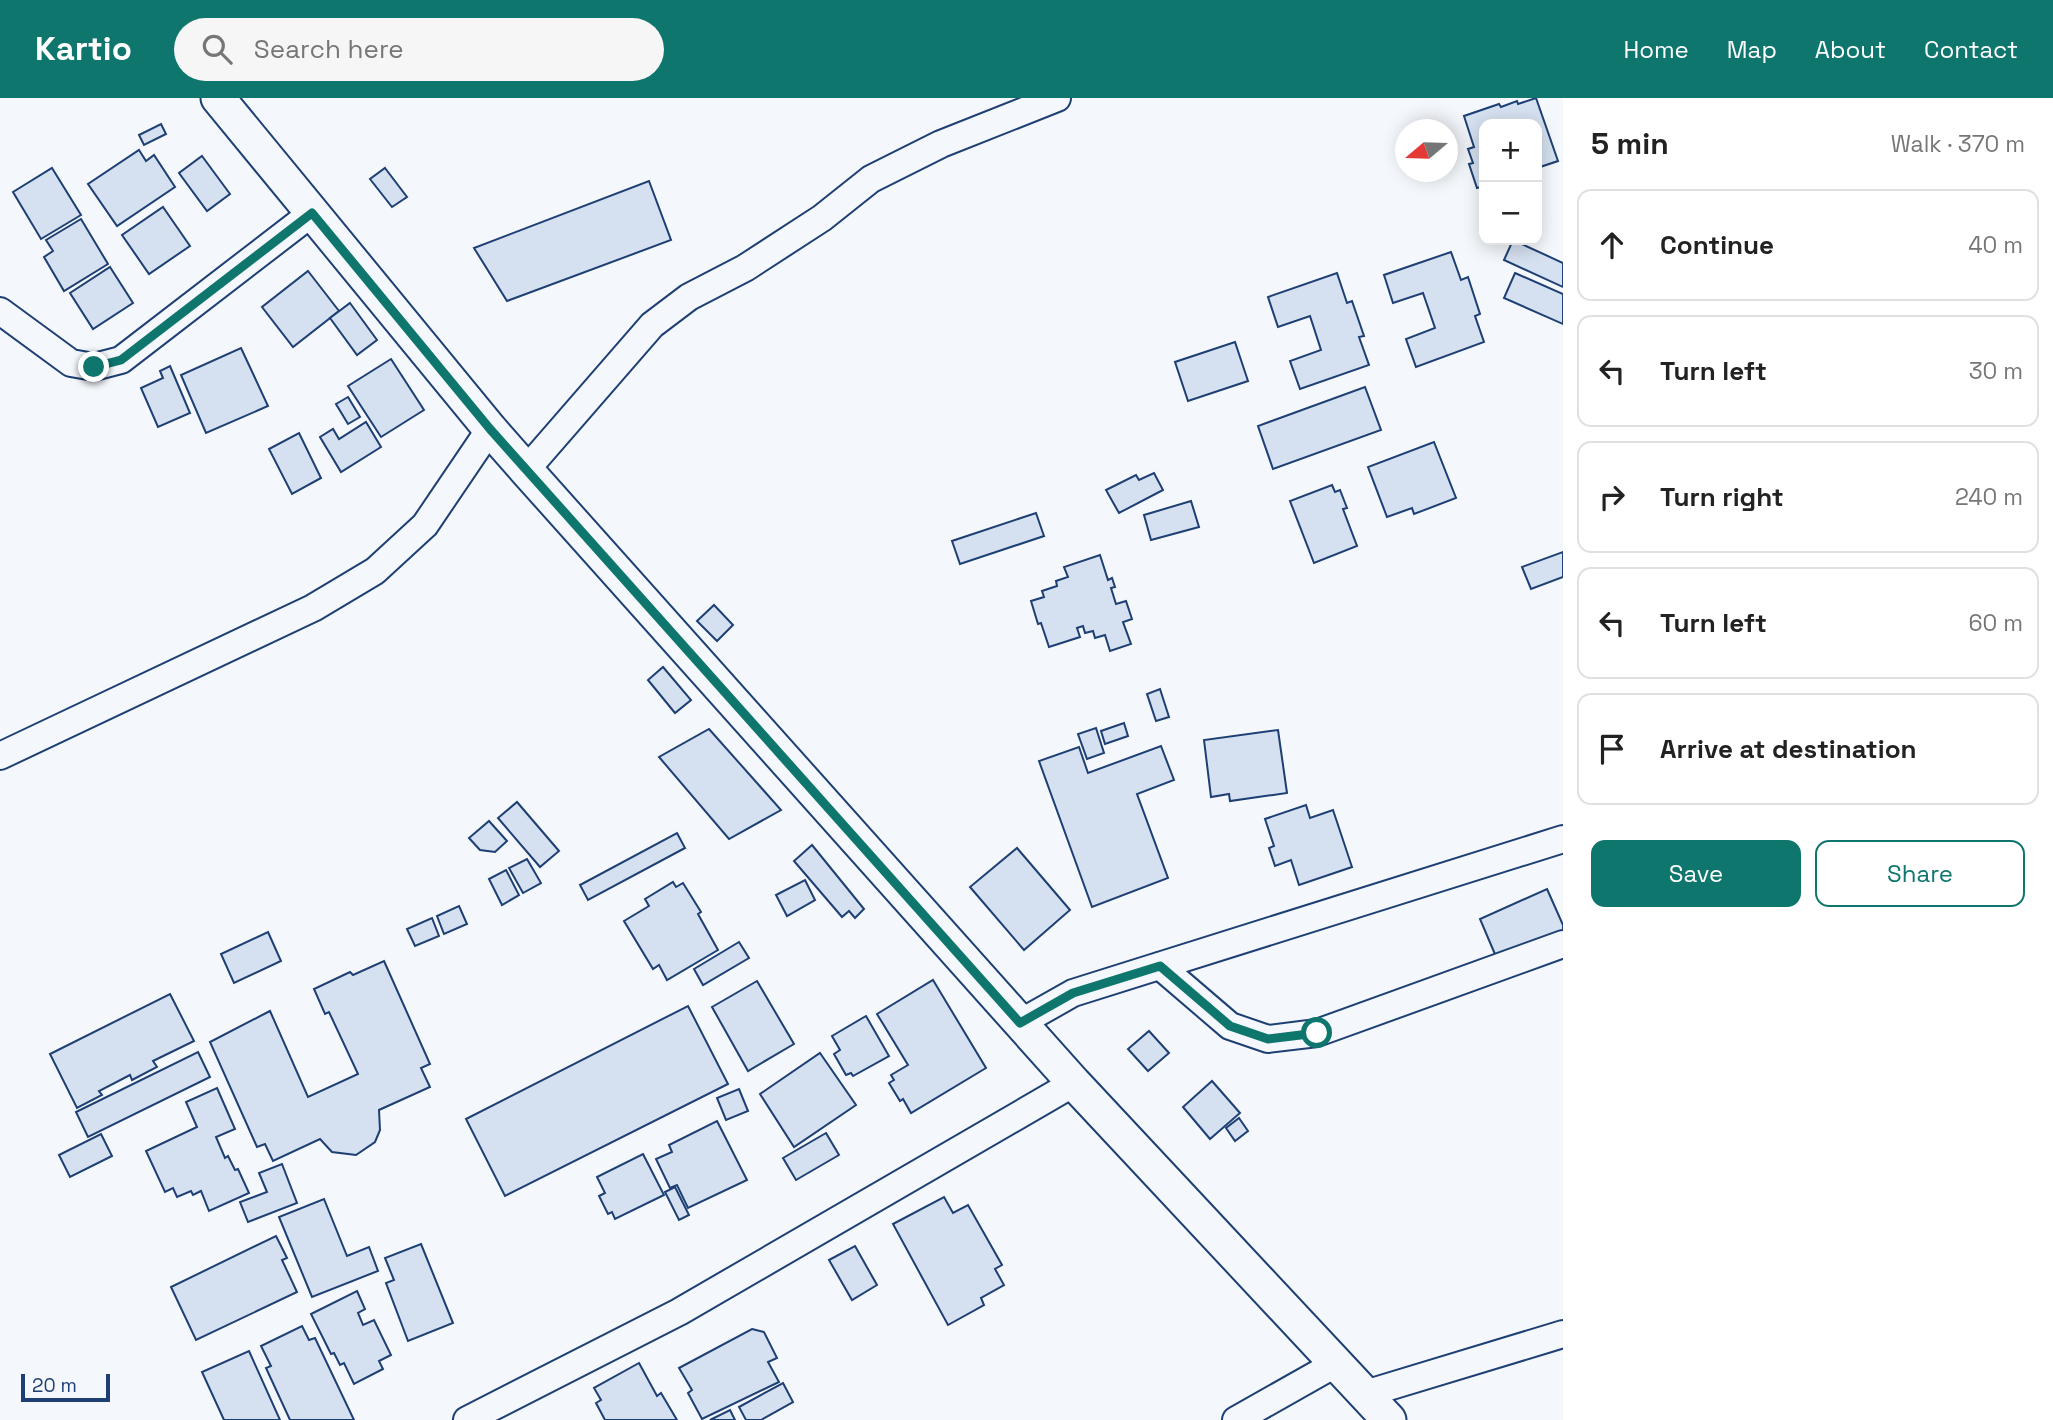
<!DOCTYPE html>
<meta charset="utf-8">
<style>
body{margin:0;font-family:"Space Grotesk",sans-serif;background:#f6f6f6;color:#222}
.controls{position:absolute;right:21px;top:21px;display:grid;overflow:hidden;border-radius:14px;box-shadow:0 4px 18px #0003}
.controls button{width:63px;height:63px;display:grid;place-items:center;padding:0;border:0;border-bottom:2px solid #e0e0e0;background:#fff;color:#222;font:35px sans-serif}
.compass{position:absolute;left:1395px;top:21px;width:63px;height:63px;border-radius:50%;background:#fff;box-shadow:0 4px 18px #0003;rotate:251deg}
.scale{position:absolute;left:21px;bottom:18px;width:89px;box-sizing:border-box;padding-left:7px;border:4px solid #1d3f73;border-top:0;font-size:19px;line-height:24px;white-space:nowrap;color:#1d3f73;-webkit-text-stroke:5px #f4f7fb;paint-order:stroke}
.stop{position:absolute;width:21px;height:21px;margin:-16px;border:5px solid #0f766e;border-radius:50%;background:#fff}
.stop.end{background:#0f766e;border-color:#fff;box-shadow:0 2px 7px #0008}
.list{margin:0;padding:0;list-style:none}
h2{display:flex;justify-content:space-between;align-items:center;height:91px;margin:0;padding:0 28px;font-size:30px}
h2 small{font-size:23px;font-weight:400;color:#767676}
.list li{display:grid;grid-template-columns:46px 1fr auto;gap:21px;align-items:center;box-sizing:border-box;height:112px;margin:0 14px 14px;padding:0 14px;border:2px solid #e0e0e0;border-radius:14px}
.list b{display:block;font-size:26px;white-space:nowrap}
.list em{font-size:23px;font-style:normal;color:#767676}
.actions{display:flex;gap:14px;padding:21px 28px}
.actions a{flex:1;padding:16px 0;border:2px solid #0f766e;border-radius:14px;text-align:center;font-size:24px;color:#0f766e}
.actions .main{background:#0f766e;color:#fff}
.icon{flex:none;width:38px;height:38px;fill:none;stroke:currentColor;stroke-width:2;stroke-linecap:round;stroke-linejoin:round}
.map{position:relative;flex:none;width:1563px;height:1322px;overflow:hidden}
header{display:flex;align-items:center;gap:42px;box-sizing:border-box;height:98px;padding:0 35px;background:#0f766e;color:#fff}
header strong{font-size:33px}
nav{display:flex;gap:38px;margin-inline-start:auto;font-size:24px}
.search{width:490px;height:63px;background:#f6f6f6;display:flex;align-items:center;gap:18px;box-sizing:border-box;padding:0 24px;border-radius:38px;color:#767676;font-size:26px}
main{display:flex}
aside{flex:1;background:#fff}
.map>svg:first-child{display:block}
</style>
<header>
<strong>Kartio</strong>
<div class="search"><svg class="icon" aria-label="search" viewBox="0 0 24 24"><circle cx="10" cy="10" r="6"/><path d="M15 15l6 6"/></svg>Search here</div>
<nav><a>Home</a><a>Map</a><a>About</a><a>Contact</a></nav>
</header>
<main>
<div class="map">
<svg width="1563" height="1322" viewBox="0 0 1563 1322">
<rect width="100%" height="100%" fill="#f4f7fb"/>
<g fill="#d5e0f0" stroke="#1d3f73" stroke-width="2">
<path d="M1536,0L1558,63L1537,70V26H1484V88L1477,90L1469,66L1473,65L1468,51L1474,49L1464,18L1499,6L1501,9L1517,3L1518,6Z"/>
<path d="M161,26L166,36L144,47L139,37Z"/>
<path d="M139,52L146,63L154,57L175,89L117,128L88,86Z"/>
<path d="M202,58L230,96L207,113L179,75Z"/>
<path d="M52,70L81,117L41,141L13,94Z"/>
<path d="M385,70L407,99L392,109L370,81Z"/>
<path d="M649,83L671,142L507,203L474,150Z"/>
<path d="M163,109L190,148L149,176L122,137Z"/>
<path d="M81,121L108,166L64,193L44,159L53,153L46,142Z"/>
<path d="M1513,142L1563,165V189L1504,162Z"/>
<path d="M1451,154L1461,182L1468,179L1480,216L1475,218L1484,244L1416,269L1406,241L1435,230L1423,195L1393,205L1384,177Z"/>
<path d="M110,169L133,205L93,231L70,195Z"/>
<path d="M308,173L339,213L293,249L262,209Z"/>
<path d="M1337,175L1347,205L1352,203L1364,238L1359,239L1369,267L1300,291L1290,263L1321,252L1310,218L1278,229L1268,199Z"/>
<path d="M1515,175L1563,196V226L1504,200Z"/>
<path d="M350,205L377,242L357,257L330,220Z"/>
<path d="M1235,244L1248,283L1188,303L1175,264Z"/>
<path d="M241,250L268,308L206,335L181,277Z"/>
<path d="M391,261L424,312L381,339L348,288Z"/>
<path d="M170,268L190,315L158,329L141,290L163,280L160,273Z"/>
<path d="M1365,289L1381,332L1273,371L1258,328Z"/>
<path d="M348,299L360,319L348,326L336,306Z"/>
<path d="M366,324L381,349L341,374L320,339L333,331L339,341Z"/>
<path d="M299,335L321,380L292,396L269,351Z"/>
<path d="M1434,344L1456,400L1414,416L1412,410L1387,419L1368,369Z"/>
<path d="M1154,375L1163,392L1119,415L1106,392L1136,377L1139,382Z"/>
<path d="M1332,387L1335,394L1340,392L1347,410L1343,411L1357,448L1314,465L1290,403Z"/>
<path d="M1191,403L1199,429L1151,442L1144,417Z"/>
<path d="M1036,415L1044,438L960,466L952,443Z"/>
<path d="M1563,454V479L1531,491L1522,469Z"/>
<path d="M1100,457L1108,482L1112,480L1115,489L1111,490L1116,506L1126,503L1132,521L1123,524L1131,546L1110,553L1105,537L1095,540L1093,533L1085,535L1083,528L1077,530L1080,539L1049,549L1041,525L1038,526L1031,503L1044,499L1042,493L1057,488L1056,483L1068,479L1064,469Z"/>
<path d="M714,507L733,527L717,543L697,523Z"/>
<path d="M663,569L691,602L675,615L648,582Z"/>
<path d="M1160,591L1169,619L1156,623L1147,596Z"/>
<path d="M1124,625L1128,638L1105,646L1101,633Z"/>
<path d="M1096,630L1104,655L1087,661L1078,636Z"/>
<path d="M709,631L781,712L729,741L659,659Z"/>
<path d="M1278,632L1287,695L1230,703L1229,696L1211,699L1204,642Z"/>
<path d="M1161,648L1174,682L1137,696L1168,780L1092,809L1039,663L1079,649L1088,675Z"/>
<path d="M517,704L559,753L540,769L498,720Z"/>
<path d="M1306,707L1310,720L1333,712L1352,769L1299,787L1291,762L1275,768L1269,750L1274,748L1265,721Z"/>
<path d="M489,723L507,743L495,754L480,752L469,740Z"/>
<path d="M677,735L685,750L588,802L580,787Z"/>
<path d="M812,747L864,811L855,820L849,813L842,819L794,763Z"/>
<path d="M1017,750L1070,812L1024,852L970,789Z"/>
<path d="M527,761L541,785L523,795L509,770Z"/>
<path d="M506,772L519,797L502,807L489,781Z"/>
<path d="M805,782L815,802L787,818L776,797Z"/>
<path d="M673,784L676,789L683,785L701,814L698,816L718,852L667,882L659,867L653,871L624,823L649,808L645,801Z"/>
<path d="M1547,791L1563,827V834L1500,868L1480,821Z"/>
<path d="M459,808L467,826L444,836L437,818Z"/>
<path d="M432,820L439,838L415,848L407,831Z"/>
<path d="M268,834L281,863L234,885L221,856Z"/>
<path d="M739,844L749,860L703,887L694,871Z"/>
<path d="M384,863L430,966L421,970L430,989L379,1012L380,1032L375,1044L356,1057L332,1054L320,1041L273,1063L265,1046L257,1049L210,944L270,913L308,999L358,976L329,914L325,916L314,891L350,874L353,877Z"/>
<path d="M933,882L986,970L911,1015L903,1001L900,1003L889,985L894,982L891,977L908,967L877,916Z"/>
<path d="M757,883L794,946L748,973L712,909Z"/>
<path d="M170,896L194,943L153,963L157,969L132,982L130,977L99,993L102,997L77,1010L50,956Z"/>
<path d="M688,908L728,986L505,1098L466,1021Z"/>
<path d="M866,918L889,958L853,978L851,975L846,977L834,956L840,952L832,938Z"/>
<path d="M1149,933L1169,955L1148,973L1128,951Z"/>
<path d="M198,954L210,979L88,1039L76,1014Z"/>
<path d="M820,955L856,1007L794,1049L760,996Z"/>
<path d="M1212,983L1240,1015L1210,1041L1183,1009Z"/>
<path d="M217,990L235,1031L216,1039L225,1060L228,1058L235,1072L238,1071L249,1095L209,1113L201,1093L193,1097L191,1093L177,1099L173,1090L165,1094L146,1053L197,1029L186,1004Z"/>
<path d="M739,991L748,1013L726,1022L717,1000Z"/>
<path d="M1239,1020L1248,1033L1235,1043L1226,1030Z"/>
<path d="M717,1023L747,1082L688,1110L677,1087L670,1090L656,1061L672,1054L669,1047Z"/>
<path d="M826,1035L839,1057L796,1082L783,1060Z"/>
<path d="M101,1036L112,1058L70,1079L59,1057Z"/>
<path d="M643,1056L664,1097L615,1121L612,1114L608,1116L599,1098L605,1095L597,1079Z"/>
<path d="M282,1066L297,1105L248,1124L240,1104L267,1094L259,1075Z"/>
<path d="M675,1089L689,1117L679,1122L665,1094Z"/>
<path d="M944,1099L953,1115L968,1107L1002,1167L995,1171L1004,1187L981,1200L984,1207L948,1227L893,1126Z"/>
<path d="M324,1101L347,1158L369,1149L378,1173L312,1199L279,1119Z"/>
<path d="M276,1138L287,1160L282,1162L297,1194L196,1242L171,1189Z"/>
<path d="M421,1146L453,1225L408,1243L386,1185L394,1182L385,1160Z"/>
<path d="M855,1148L877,1187L852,1202L829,1162Z"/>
<path d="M357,1193L365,1211L358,1215L363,1227L374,1222L391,1257L379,1263L383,1271L354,1286L344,1265L340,1267L334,1255L331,1256L311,1216Z"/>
<path d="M302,1228L309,1242L315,1240L354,1322H290L266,1270L271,1268L261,1248Z"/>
<path d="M752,1231L764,1234L777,1260L768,1264L779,1284L702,1321L688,1295L692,1292L679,1270Z"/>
<path d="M249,1253L280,1322H224L202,1274Z"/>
<path d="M639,1265L657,1298L661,1295L677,1322H605L596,1305L601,1302L594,1290Z"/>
<path d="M783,1285L793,1304L761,1322H746L739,1309Z"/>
<path d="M730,1312L735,1322H710Z"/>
</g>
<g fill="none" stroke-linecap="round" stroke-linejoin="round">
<g stroke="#1d3f73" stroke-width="30">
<g id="minor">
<path d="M0,213L71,265L94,269L121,262L312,115"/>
<path d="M526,372L652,227L689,199L745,170L822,120L871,81L941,46L1057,0"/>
<path d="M0,658L313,510L375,473L425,427L490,331"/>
<path d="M1160,868L1230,928L1268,941L1317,935L1563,846"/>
<path d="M1020,925L1073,895L1563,741"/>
<path d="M1365,1296L1563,1236"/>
<path d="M467,1322L679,1214L1074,985"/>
<path d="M1236,1322L1337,1265"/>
</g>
</g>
<g stroke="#1d3f73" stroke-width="37">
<path id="tertiary" d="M218,0L490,331L526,372L1074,985L1389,1322"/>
</g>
<use href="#minor" stroke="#f4f7fb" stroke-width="26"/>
<use href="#tertiary" stroke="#f4f7fb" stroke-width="33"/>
</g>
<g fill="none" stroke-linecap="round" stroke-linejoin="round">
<path stroke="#0f766e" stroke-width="9" d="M94,269L121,262L312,115L490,331L1020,925L1073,895L1160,868L1230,928L1268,941L1317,935"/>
</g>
</svg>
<div class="controls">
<button>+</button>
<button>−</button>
</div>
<svg class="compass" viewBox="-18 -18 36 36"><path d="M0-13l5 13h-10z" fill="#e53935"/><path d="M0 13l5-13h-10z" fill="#767676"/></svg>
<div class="scale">20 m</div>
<div class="stop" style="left:1317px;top:935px"></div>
<div class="stop end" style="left:94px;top:269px"></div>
</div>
<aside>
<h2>5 min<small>Walk · 370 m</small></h2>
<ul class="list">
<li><svg class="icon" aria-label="ahead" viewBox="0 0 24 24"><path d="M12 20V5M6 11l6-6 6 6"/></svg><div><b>Continue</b></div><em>40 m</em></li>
<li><svg class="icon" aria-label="left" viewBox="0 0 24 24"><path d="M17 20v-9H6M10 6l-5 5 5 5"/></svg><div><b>Turn left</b></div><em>30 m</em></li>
<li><svg class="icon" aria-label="right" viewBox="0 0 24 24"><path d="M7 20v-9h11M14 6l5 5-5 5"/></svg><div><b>Turn right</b></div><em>240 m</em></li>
<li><svg class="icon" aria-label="left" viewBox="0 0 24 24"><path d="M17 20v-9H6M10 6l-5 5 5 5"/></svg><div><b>Turn left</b></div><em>60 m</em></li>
<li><svg class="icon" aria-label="arrive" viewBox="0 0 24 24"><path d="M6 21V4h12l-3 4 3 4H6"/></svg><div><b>Arrive at destination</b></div></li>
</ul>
<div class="actions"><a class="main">Save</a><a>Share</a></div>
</aside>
</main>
